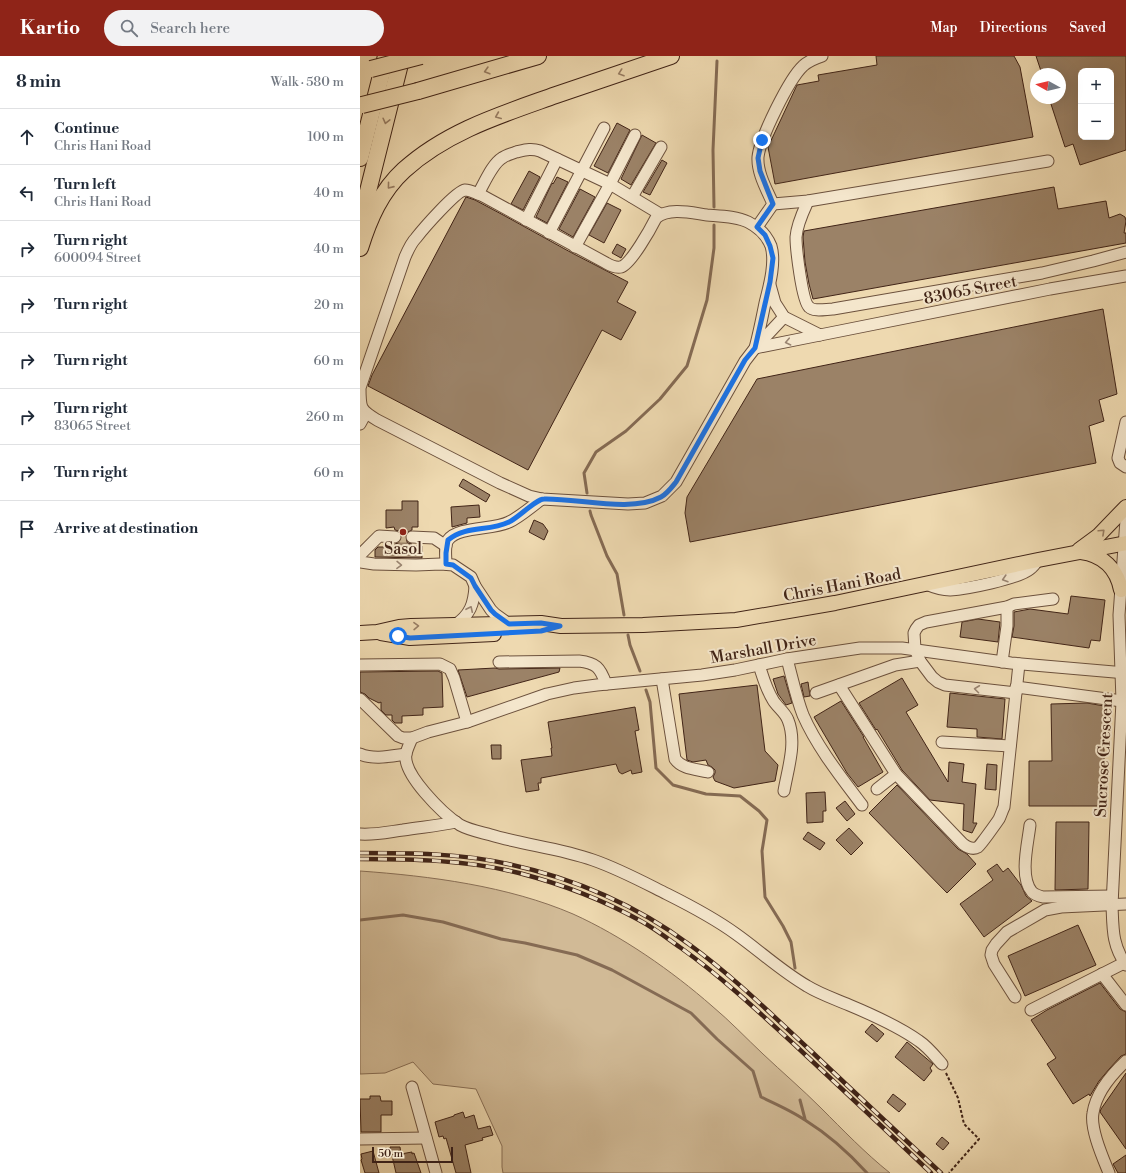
<!DOCTYPE html>
<meta charset="utf-8">
<style>
body{margin:0;font-family:"Libre Bodoni",serif;background:#f2f2f3;color:#1f2937}
.controls{position:absolute;right:12px;top:12px;display:grid;overflow:hidden;border-radius:8px;box-shadow:0 4px 16px #0002}
.controls button{width:36px;height:36px;display:grid;place-items:center;padding:0;border:0;border-bottom:1px solid #e0e1e3;background:#fff;color:#1f2937;font:20px sans-serif}
.compass{position:absolute;left:670px;top:12px;width:36px;height:36px;border-radius:50%;background:#fff;box-shadow:0 4px 16px #0002;rotate:278deg}
.scale{position:absolute;left:12px;bottom:10px;width:81px;box-sizing:border-box;padding-left:4px;border:2px solid #412417;border-top:0;font-size:11px;line-height:14px;white-space:nowrap;color:#412417;-webkit-text-stroke:3px #f4e6cc;paint-order:stroke}
.stop{position:absolute;width:12px;height:12px;margin:-9px;border:3px solid #1a73e8;border-radius:50%;background:#fff}
.stop.end{background:#1a73e8;border-color:#fff;box-shadow:0 1px 4px #0008}
.list{margin:0;padding:0;list-style:none}
h2{display:flex;justify-content:space-between;align-items:center;height:52px;margin:0;padding:0 16px;font-size:17px}
h2 small{font-size:13px;font-weight:400;color:#747a83}
.list li{display:grid;grid-template-columns:26px 1fr auto;gap:12px;align-items:center;box-sizing:border-box;height:56px;padding:0 16px;border-top:1px solid #e0e1e3}
.list b{display:block;font-size:15px;white-space:nowrap}
.list p{margin:0;font-size:13px;white-space:nowrap;color:#747a83}
.list em{font-size:13px;font-style:normal;color:#747a83}
.icon{flex:none;width:22px;height:22px;fill:none;stroke:currentColor;stroke-width:2;stroke-linecap:round;stroke-linejoin:round}
.map{position:relative;flex:none;width:766px;height:1117px;overflow:hidden}
header{display:flex;align-items:center;gap:24px;box-sizing:border-box;height:56px;padding:0 20px;background:#8f2418;color:#fff}
header strong{font-size:19px}
nav{display:flex;gap:22px;margin-inline-start:auto;font-size:14px}
.search{width:280px;height:36px;background:#f2f2f3;display:flex;align-items:center;gap:10px;box-sizing:border-box;padding:0 14px;border-radius:22px;color:#747a83;font-size:15px}
main{display:flex}
aside{flex:1;background:#fff}
.map>svg:first-child{display:block}
</style>
<header>
<strong>Kartio</strong>
<div class="search"><svg class="icon" aria-label="search" viewBox="0 0 24 24"><circle cx="10" cy="10" r="6"/><path d="M15 15l6 6"/></svg>Search here</div>
<nav><a>Map</a><a>Directions</a><a>Saved</a></nav>
</header>
<main>
<aside>
<h2>8 min<small>Walk · 580 m</small></h2>
<ul class="list">
<li><svg class="icon" aria-label="ahead" viewBox="0 0 24 24"><path d="M12 20V5M6 11l6-6 6 6"/></svg><div><b>Continue</b><p>Chris Hani Road</p></div><em>100 m</em></li>
<li><svg class="icon" aria-label="left" viewBox="0 0 24 24"><path d="M17 20v-9H6M10 6l-5 5 5 5"/></svg><div><b>Turn left</b><p>Chris Hani Road</p></div><em>40 m</em></li>
<li><svg class="icon" aria-label="right" viewBox="0 0 24 24"><path d="M7 20v-9h11M14 6l5 5-5 5"/></svg><div><b>Turn right</b><p>600094 Street</p></div><em>40 m</em></li>
<li><svg class="icon" aria-label="right" viewBox="0 0 24 24"><path d="M7 20v-9h11M14 6l5 5-5 5"/></svg><div><b>Turn right</b></div><em>20 m</em></li>
<li><svg class="icon" aria-label="right" viewBox="0 0 24 24"><path d="M7 20v-9h11M14 6l5 5-5 5"/></svg><div><b>Turn right</b></div><em>60 m</em></li>
<li><svg class="icon" aria-label="right" viewBox="0 0 24 24"><path d="M7 20v-9h11M14 6l5 5-5 5"/></svg><div><b>Turn right</b><p>83065 Street</p></div><em>260 m</em></li>
<li><svg class="icon" aria-label="right" viewBox="0 0 24 24"><path d="M7 20v-9h11M14 6l5 5-5 5"/></svg><div><b>Turn right</b></div><em>60 m</em></li>
<li><svg class="icon" aria-label="arrive" viewBox="0 0 24 24"><path d="M6 21V4h12l-3 4 3 4H6"/></svg><div><b>Arrive at destination</b></div></li>
</ul>
</aside>
<div class="map">
<svg width="766" height="1117" viewBox="0 0 766 1117">
<rect width="100%" height="100%" fill="#eed9b0"/>
<filter id="stains"><feTurbulence type="fractalNoise" baseFrequency=".005" numOctaves="4"/><feColorMatrix values="0 0 0 0 .2 0 0 0 0 .09 0 0 0 0 .02 0 0 0 .5 -.17"/></filter>
<radialGradient id="worn" r=".72"><stop offset=".6" stop-color="#630" stop-opacity="0"/><stop offset="1" stop-color="#630" stop-opacity=".3"/></radialGradient>
<path fill="#d1ba96" stroke="#896f56" d="M0,815C70,820 148,830 213,858C262,880 312,915 352,950C370,965 386,982 403,998C422,1016 442,1033 461,1052C483,1074 505,1097 530,1117H143L142,1111V1090L116,1033L73,1028L53,1006L25,1017L0,1018Z"/>
<g fill="none" stroke-linecap="round" stroke-linejoin="round">
<g stroke="#856b54" stroke-width="3">
<path d="M354,151L353,94L357,5"/>
<path d="M227,437L224,417L236,396L266,375L300,343L327,310L347,244L354,192V169"/>
<path d="M230,455L231,459L247,500L257,518L264,559"/>
<path d="M268,579L270,589L280,615"/>
<path d="M286,634L290,646L296,712L313,729L346,738L380,740L399,755L407,764L402,795L405,841L423,870L431,886L435,912"/>
<path d="M0,864L43,859L83,866L141,883L165,887L217,899L252,914L331,957L357,983L393,1015L401,1041C416,1048 432,1055 445,1064C469,1079 489,1097 507,1117"/>
<path d="M440,1044L445,1063"/>
</g>
</g>
<g fill="#9b8267" stroke="#412417" fill-rule="evenodd">
<path d="M516,0H654L660,11L673,81L415,128L408,91L437,29L459,25L458,19L517,9Z"/>
<path d="M676,0H766V94L720,109L713,88L705,91L689,42H700V18H682ZM721,15H751V81H721Z"/>
<path d="M257,67L270,74L248,117L234,110Z"/>
<path d="M282,79L296,87L271,129L261,123Z"/>
<path d="M302,104L307,107L290,139L283,136Z"/>
<path d="M169,115L180,121L163,154L151,148Z"/>
<path d="M197,121L208,126L187,167L176,161L192,127L193,128Z"/>
<path d="M694,131L698,153L746,145L749,162L760,158L765,161L766,165L764,177H766V187L453,243L449,228L445,206L443,181L444,175Z"/>
<path d="M220,133L235,141L213,181L199,173Z"/>
<path d="M106,141L115,144L145,160L212,197L268,226L257,246L276,256L261,284L242,274L168,414L8,330L12,319Z"/>
<path d="M247,147L261,154L244,187L229,179Z"/>
<path d="M257,188L266,193L261,202L252,197Z"/>
<path d="M743,253L757,338L739,344L744,365L729,370L736,407L330,486L325,457L327,441L397,323Z"/>
<path d="M103,423L130,439L126,446L99,430Z"/>
<path d="M42,445H58V471H52V474L46,477L45,481L48,487L52,488V490H62V502L15,501V494L18,491H35V488L38,487L41,485V478L39,475L35,474L34,471L26,472V454H42Z"/>
<path d="M119,449L120,461L107,462V467L92,471L91,451Z"/>
<path d="M174,464L183,468L188,475L184,484L169,476Z"/>
<path d="M711,540L745,544L740,585L731,584L729,592L652,581L654,570V556L670,553L708,558Z"/>
<path d="M618,563L640,566L638,586L600,581L602,566Z"/>
<path d="M135,612L139,613L200,612L199,616L107,641L98,614Z"/>
<path d="M78,615L82,617L83,651L63,652V659L42,660V667H35L32,664V659H26L21,654V646L19,647L9,642L5,638L0,636V616Z"/>
<path d="M424,620L432,647L426,649L418,638L413,623Z"/>
<path d="M542,622L558,649L546,656L588,726L589,706L604,708L602,726L616,728L613,767H617L612,777L603,774L604,748L570,744L542,714L517,673L516,674L499,647Z"/>
<path d="M448,626L450,640L444,641L441,628Z"/>
<path d="M397,629L405,695L418,709L415,725L374,732L355,725L353,721L355,717V714L352,711L348,709L346,704L333,706L327,704L319,638Z"/>
<path d="M590,637L645,643L642,683L617,681V673L587,671Z"/>
<path d="M481,645L504,681H503L523,716L498,731L487,717L454,661Z"/>
<path d="M727,647L744,650V750H669V705H692L691,648Z"/>
<path d="M275,651L279,674L275,675L282,716L272,718L271,714L262,718L259,716L256,708L181,722V727H178L179,734L166,736L161,704L192,700L191,692H192L188,666Z"/>
<path d="M131,689H141V703H132Z"/>
<path d="M627,708L637,709L636,734L625,733Z"/>
<path d="M537,729L598,793L607,798L616,808L587,837L509,757Z"/>
<path d="M465,736L466,755H463V766L447,767L446,737Z"/>
<path d="M485,745L495,758L487,765L476,752Z"/>
<path d="M696,766H729L728,833L695,834Z"/>
<path d="M489,772L503,787L491,799L476,784Z"/>
<path d="M448,776L465,787L460,794L443,783Z"/>
<path d="M637,808L643,816L648,812L661,829L666,840L672,845L624,881L600,848L633,824L627,815Z"/>
<path d="M718,869L736,909L665,940L648,900Z"/>
<path d="M740,927L760,953L766,956V998L761,1000L750,1012L739,1025L730,1040L729,1038L713,1048L687,1008L696,1002L671,964L687,954Z"/>
<path d="M512,968L524,978L517,986L505,976Z"/>
<path d="M547,986L573,1008L570,1012L572,1015L564,1025L535,1001Z"/>
<path d="M766,1017V1093L740,1056L741,1053Z"/>
<path d="M533,1038L546,1048L539,1056L527,1046Z"/>
<path d="M10,1040H20L21,1045H32V1059H21V1076H1L0,1043H10Z"/>
<path d="M103,1056L105,1062L114,1059L118,1073L130,1070L133,1079L122,1082L123,1084L105,1089L111,1117H96L86,1082L84,1083L83,1080L79,1081L75,1066L94,1060V1059Z"/>
<path d="M582,1081L589,1087L583,1094L576,1088Z"/>
<path d="M30,1091H40L41,1098L52,1096V1098L54,1097L61,1117H36Z"/>
<path d="M13,1095L19,1117H5L1,1104L2,1103L1,1098Z"/>
<path d="M766,1099V1117H758L753,1108Z"/>
</g>
<g fill="none" stroke-linecap="round" stroke-linejoin="round">
<path stroke="#cbb591" stroke-width="11" stroke-dasharray="11 5.5" stroke-linecap="butt" d="M35,481H52"/>
<g stroke="#6c513d" stroke-width="13">
<g id="minor">
<path d="M118,138C124,128 132,108 142,102C146,99 151,98 156,96C165,94 171,92 180,95L250,128L300,158"/>
<path d="M272,141L301,91"/>
<path d="M448,145C443,156 437,168 436,181C436,192 442,245 449,251C454,256 466,253 473,253L682,217L733,205L766,196"/>
<path d="M413,148L448,145L688,105"/>
<path d="M166,164L197,103"/>
<path d="M397,171L413,148C407,134 397,117 398,101C400,82 429,23 443,10C448,5 456,2 462,0"/>
<path d="M189,177L244,72"/>
<path d="M215,191L250,128L275,79"/>
<path d="M410,229L415,247L424,261L460,279L690,233L766,220"/>
<path d="M395,292C399,277 402,262 405,247C409,231 416,207 411,190C407,180 398,171 388,166C376,160 360,160 347,159C332,157 309,151 296,162C291,172 271,208 261,211C256,212 251,210 246,207L123,140C117,138 111,134 105,134C96,135 63,173 56,182C51,187 48,194 45,201L0,332C0,352 0,354 17,364L140,427L169,440L182,443L268,448L285,447L302,440L316,426L385,305L395,292L424,261"/>
<path d="M395,292L460,279"/>
<path d="M766,366L758,402L760,407L766,411"/>
<path d="M0,368L6,357"/>
<path d="M766,464L759,559L762,645L752,849C753,873 752,889 766,909"/>
<path d="M52,481L74,482L86,490"/>
<path d="M0,499L19,480L35,481"/>
<path d="M0,506L14,508L56,509L81,508L93,509L111,521L115,530L131,554L135,558L149,568"/>
<path d="M86,508C86,501 84,490 88,484C98,470 134,474 149,466C160,461 172,450 182,443"/>
<path d="M566,528C573,531 581,534 590,534C606,533 658,523 670,513C673,511 676,507 678,504"/>
<path d="M95,569C110,559 114,548 115,530"/>
<path d="M427,603C432,621 436,641 443,659C457,691 481,721 502,749"/>
<path d="M139,606L219,605C236,607 240,611 246,628"/>
<path d="M642,606L647,570V551"/>
<path d="M0,609L80,608L90,613L94,622L107,666"/>
<path d="M399,609C403,621 406,633 413,644C417,651 425,656 428,664C437,686 428,712 424,735"/>
<path d="M302,623L315,703C322,713 336,713 348,716"/>
<path d="M479,629L536,718L603,788C607,791 613,794 618,791C620,790 637,766 639,763C641,759 642,755 644,751L659,608"/>
<path d="M656,631L762,645"/>
<path d="M456,637L535,609L560,605"/>
<path d="M656,637L585,629L578,626L572,621L560,605L555,593L554,577L556,573L559,569L566,566L647,551L654,548L693,543"/>
<path d="M0,643L38,680L43,682H52L68,676L107,666L187,638L214,632L237,629L342,619L375,614L427,603L500,592H542L651,607L766,617"/>
<path d="M52,682C50,687 47,693 46,698C42,718 83,758 100,769C109,774 120,776 131,779C164,789 200,792 233,804C259,813 283,826 307,838C331,850 354,862 376,878C400,895 421,915 447,930C460,938 475,943 489,949C513,959 538,970 559,985C568,991 575,1000 582,1008"/>
<path d="M582,686L650,690"/>
<path d="M0,698C14,704 31,700 46,698"/>
<path d="M517,733L536,718"/>
<path d="M670,769C668,787 659,821 672,836C675,839 679,840 683,841L752,840"/>
<path d="M0,778C16,779 28,776 43,774C62,771 77,770 96,766"/>
<path d="M742,918L766,949"/>
<path d="M655,941L634,908L631,899L632,894L636,888L647,876L685,854L701,851L766,848"/>
<path d="M671,954L764,907"/>
<path d="M52,1031L76,1117"/>
<path d="M0,1083L66,1082"/>
<path d="M749,1117C743,1102 730,1073 733,1057C736,1037 751,1019 766,1005"/>
</g>
</g>
<g stroke="#412417" stroke-width="16">
<g id="major">
<path d="M719,494L738,480L766,451"/>
<path d="M721,496C743,499 757,513 761,534"/>
<path d="M0,577L17,576L39,571L51,570L181,567L201,570L283,569L376,564L475,547L678,504L766,487"/>
<path d="M21,577L50,582L134,578"/>
</g>
</g>
<g stroke="#412417" stroke-width="18">
<g id="highway">
<path d="M58,35L178,0"/>
<path d="M0,102L26,0"/>
<path d="M0,167L42,0"/>
<path d="M0,192C9,163 21,135 44,114C87,75 143,58 196,39C234,26 273,13 311,0"/>
</g>
</g>
<path stroke="#412417" stroke-width="2" stroke-dasharray="3 2" stroke-linecap="butt" d="M586,1017L598,1042L604,1068L619,1083L589,1117"/>
<use href="#minor" stroke="#f4e6cc" stroke-width="11"/>
<use href="#major" stroke="#eed9b0" stroke-width="14"/>
<use href="#highway" stroke="#eed9b0" stroke-width="16"/>
<g stroke="#412417" stroke-width="4.5">
<g id="rail">
<path d="M0,797C49,797 100,797 148,808C213,822 276,849 330,889C374,921 412,959 452,996C495,1037 538,1077 581,1117"/>
<path d="M0,803C53,803 107,804 159,817C201,828 241,843 279,864C294,872 307,882 321,892C363,922 400,957 437,991C482,1033 527,1075 571,1117"/>
</g>
</g>
<use href="#rail" stroke="#f4e6cc" stroke-width="3" stroke-dasharray="9" stroke-linecap="butt"/>
<g stroke="#412417" stroke-width="18" stroke-linecap="butt">
<g id="highway-bridge">
<path d="M11,13L61,0"/>
<path d="M2,49L58,35"/>
</g>
</g>
<use href="#highway-bridge" stroke="#eed9b0" stroke-width="16"/>
</g>
<defs><path id="oneway-chevron" d="M-2-3.5L2.5 0L-2 3.5" fill="none" stroke-width="1.6" stroke-linecap="round" stroke-linejoin="round"/></defs>
<g stroke="#987e64">
<use href="#oneway-chevron" transform="translate(127 15) rotate(164)"/>
<use href="#oneway-chevron" transform="translate(261 17) rotate(161)"/>
<use href="#oneway-chevron" transform="translate(138 60) rotate(157)"/>
<use href="#oneway-chevron" transform="translate(26 65) rotate(104)"/>
<use href="#oneway-chevron" transform="translate(30 130) rotate(129)"/>
<use href="#oneway-chevron" transform="translate(742 476) rotate(-43)"/>
<use href="#oneway-chevron" transform="translate(56 570) rotate(-1)"/>
</g>
<g stroke="#9a8572">
<use href="#oneway-chevron" transform="translate(428 286) rotate(168)"/>
<use href="#oneway-chevron" transform="translate(39 509) rotate(1)"/>
<use href="#oneway-chevron" transform="translate(645 523) rotate(163)"/>
<use href="#oneway-chevron" transform="translate(110 553) rotate(-65)"/>
<use href="#oneway-chevron" transform="translate(617 633) rotate(-173)"/>
</g>
<g fill="none" stroke-linecap="round" stroke-linejoin="round">
<path stroke="#1a73e8" stroke-width="5" d="M38,580L50,582L181,575L200,570L181,567L149,568L135,558L131,554L115,530L111,522L93,509L86,508V497L88,484C107,469 128,476 149,466C158,462 176,443 184,443C218,442 271,457 301,441C307,438 312,431 316,426L385,304L395,292L410,226L413,202L410,190L405,179L397,171L413,148L400,115L398,102L402,84"/>
</g>
<circle fill="#8f2418" stroke="#f4e6cc" stroke-width="1.5" cx="43" cy="476" r="4"/>
<g text-anchor="middle" stroke-width="4" stroke-linejoin="round" paint-order="stroke">
<g font-size="16" fill="#412417" stroke="#f4e6cc">
<text transform="translate(610 233) rotate(-11)" y="6">83065 Street</text>
<text transform="translate(482 528) rotate(-11)" y="6">Chris Hani Road</text>
<text transform="translate(403 592) rotate(-10)" y="6">Marshall Drive</text>
<text transform="translate(743 699) rotate(-87)" y="6">Sucrose Crescent</text>
</g>
<g font-size="16" fill="#412417" stroke="#f4e6cc">
<text x="43" y="498">Sasol</text>
</g>
</g>
<rect width="100%" height="100%" filter="url(#stains)"/>
<rect width="100%" height="100%" fill="url(#worn)"/>
</svg>
<div class="controls">
<button>+</button>
<button>−</button>
</div>
<svg class="compass" viewBox="-18 -18 36 36"><path d="M0-13l5 13h-10z" fill="#e53935"/><path d="M0 13l5-13h-10z" fill="#747a83"/></svg>
<div class="scale">50 m</div>
<div class="stop" style="left:38px;top:580px"></div>
<div class="stop end" style="left:402px;top:84px"></div>
</div>
</main>
